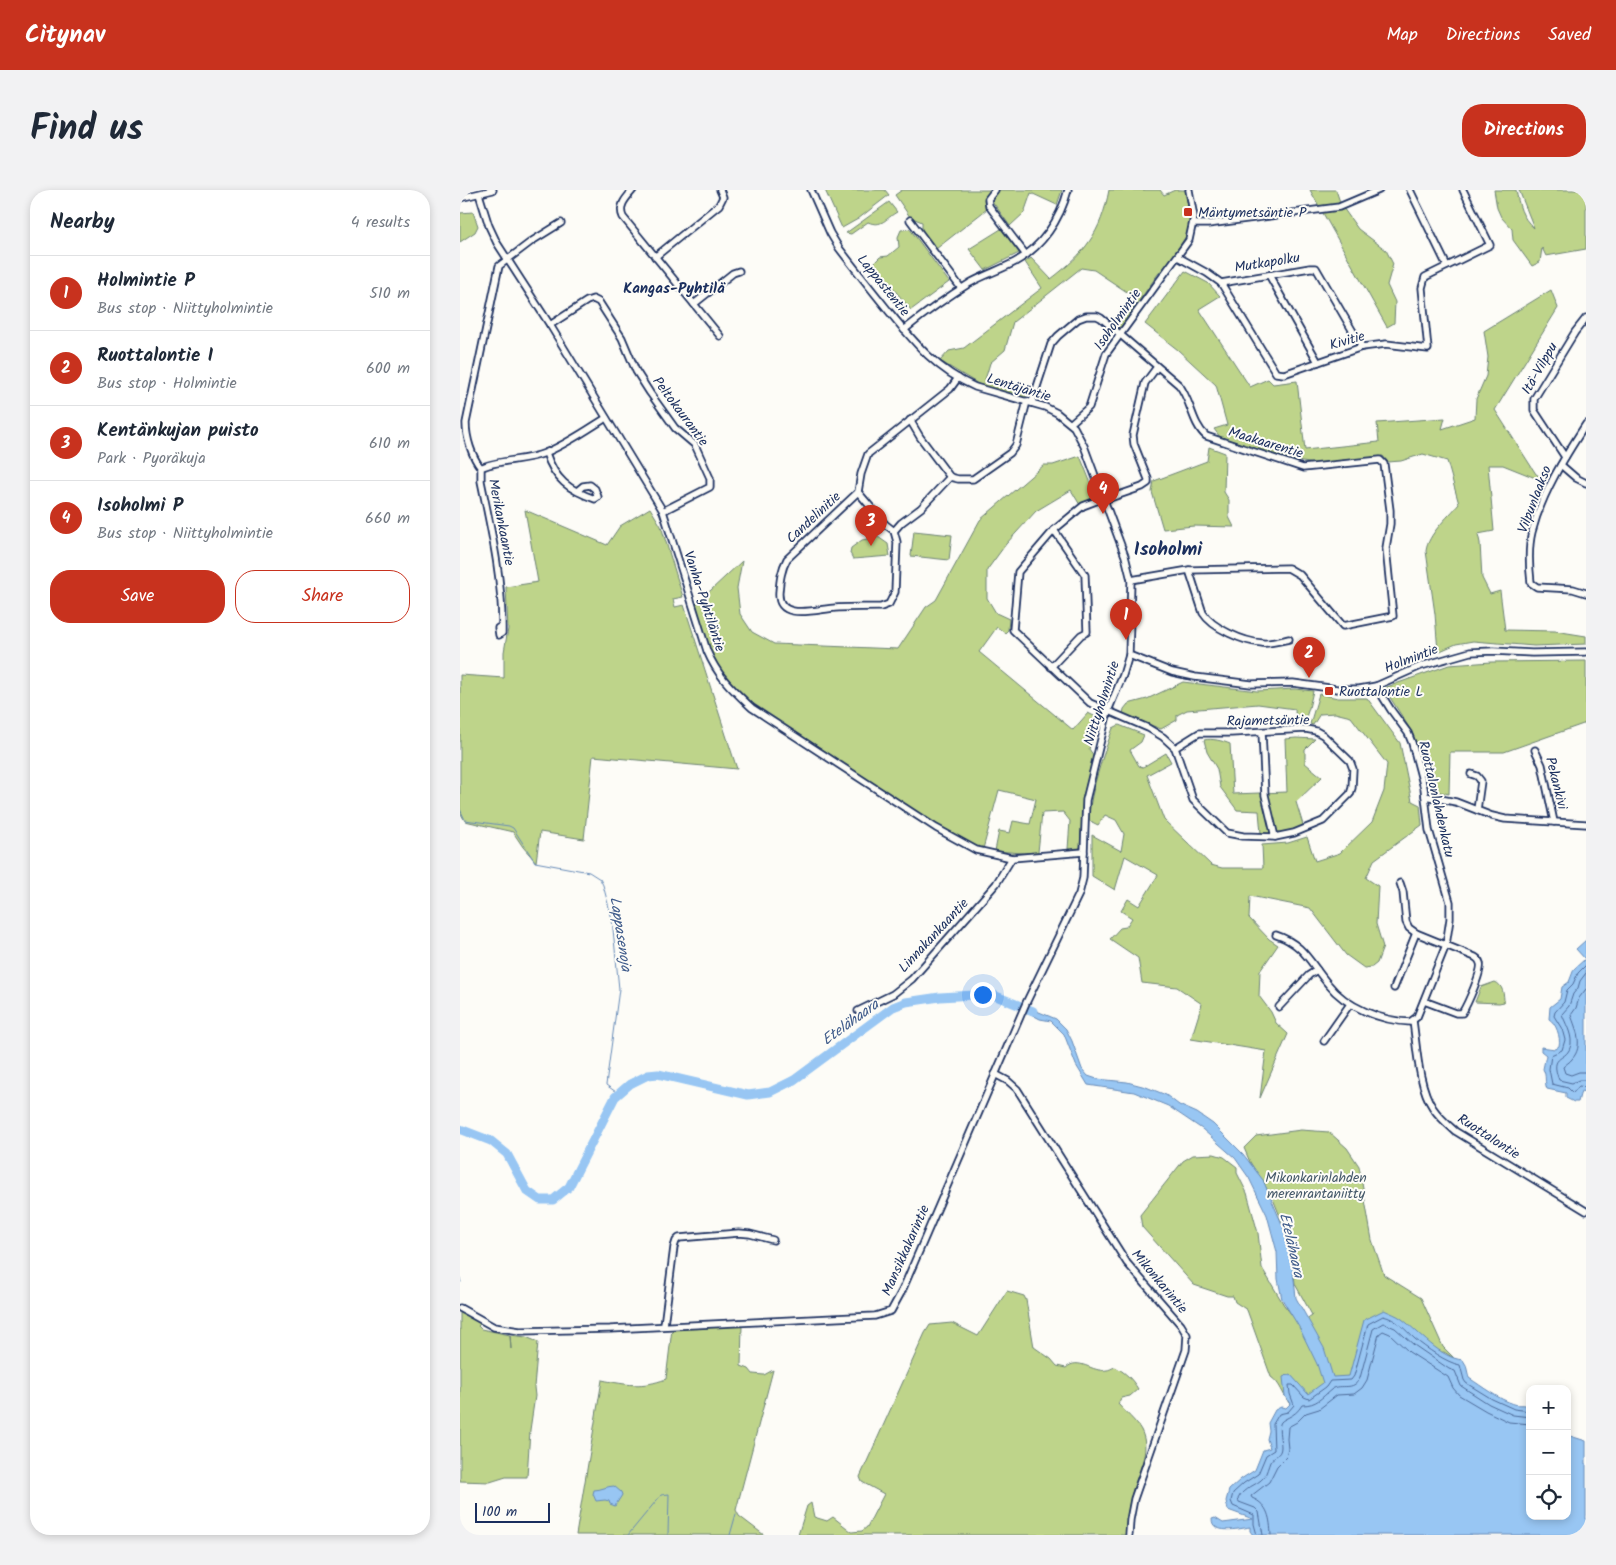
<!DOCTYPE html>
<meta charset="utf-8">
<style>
body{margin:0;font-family:Kalam,sans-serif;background:#f2f2f3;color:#1f2937}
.controls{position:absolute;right:15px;bottom:15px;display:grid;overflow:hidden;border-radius:10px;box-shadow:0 2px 8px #0003}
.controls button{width:45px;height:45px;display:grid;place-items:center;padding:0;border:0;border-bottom:1px solid #e0e1e3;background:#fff;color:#1f2937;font:25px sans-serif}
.scale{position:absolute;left:15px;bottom:12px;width:75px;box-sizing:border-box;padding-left:5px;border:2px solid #1b2f5e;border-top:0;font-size:14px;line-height:18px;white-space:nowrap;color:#1b2f5e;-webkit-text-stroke:4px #fdfcf7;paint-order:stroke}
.you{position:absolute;left:522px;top:804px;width:18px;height:18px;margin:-12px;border:4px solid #fff;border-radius:50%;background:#1a73e8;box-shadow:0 0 0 8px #1a73e833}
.badge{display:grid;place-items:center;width:32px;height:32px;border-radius:50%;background:#c8321e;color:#fff;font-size:16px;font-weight:700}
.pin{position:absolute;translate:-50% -41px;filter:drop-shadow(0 1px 2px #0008)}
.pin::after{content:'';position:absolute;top:26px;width:18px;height:15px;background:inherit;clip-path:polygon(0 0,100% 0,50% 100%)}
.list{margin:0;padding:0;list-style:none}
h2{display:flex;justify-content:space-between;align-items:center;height:65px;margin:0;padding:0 20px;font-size:21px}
h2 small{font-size:16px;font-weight:400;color:#747a83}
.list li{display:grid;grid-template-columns:32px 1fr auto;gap:15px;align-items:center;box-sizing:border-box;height:75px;padding:0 20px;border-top:1px solid #e0e1e3}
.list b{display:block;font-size:19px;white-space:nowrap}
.list p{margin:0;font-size:16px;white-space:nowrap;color:#747a83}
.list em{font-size:16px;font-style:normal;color:#747a83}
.actions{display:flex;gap:10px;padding:15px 20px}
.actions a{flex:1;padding:11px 0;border:1px solid #c8321e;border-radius:20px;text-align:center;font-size:18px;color:#c8321e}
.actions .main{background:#c8321e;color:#fff}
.icon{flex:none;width:28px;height:28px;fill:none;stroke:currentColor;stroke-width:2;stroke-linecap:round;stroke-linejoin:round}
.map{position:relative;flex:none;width:1126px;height:1345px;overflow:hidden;border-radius:20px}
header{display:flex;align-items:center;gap:30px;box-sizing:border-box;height:70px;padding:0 25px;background:#c8321e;color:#fff}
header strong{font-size:24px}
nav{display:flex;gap:28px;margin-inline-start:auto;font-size:18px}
.intro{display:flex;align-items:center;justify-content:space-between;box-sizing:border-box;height:120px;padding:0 30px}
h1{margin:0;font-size:35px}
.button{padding:12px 22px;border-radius:20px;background:#c8321e;color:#fff;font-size:18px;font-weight:700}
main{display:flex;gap:30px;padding:0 30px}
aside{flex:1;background:#fff;border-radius:20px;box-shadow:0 2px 8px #0003}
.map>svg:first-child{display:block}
</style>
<header>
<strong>Citynav</strong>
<nav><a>Map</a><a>Directions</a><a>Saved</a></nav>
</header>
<div class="intro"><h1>Find us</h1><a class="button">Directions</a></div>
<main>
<aside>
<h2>Nearby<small>4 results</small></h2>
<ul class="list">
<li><span class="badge">1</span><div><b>Holmintie P</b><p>Bus stop · Niittyholmintie</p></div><em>510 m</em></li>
<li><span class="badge">2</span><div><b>Ruottalontie I</b><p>Bus stop · Holmintie</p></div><em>600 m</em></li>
<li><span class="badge">3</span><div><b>Kentänkujan puisto</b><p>Park · Pyoräkuja</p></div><em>610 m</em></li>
<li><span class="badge">4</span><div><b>Isoholmi P</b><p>Bus stop · Niittyholmintie</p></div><em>660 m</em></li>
</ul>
<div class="actions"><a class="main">Save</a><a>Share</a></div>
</aside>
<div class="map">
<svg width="1126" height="1345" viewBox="0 0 1126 1345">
<rect width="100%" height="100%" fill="#fdfcf7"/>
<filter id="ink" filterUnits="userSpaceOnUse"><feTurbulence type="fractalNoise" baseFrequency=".02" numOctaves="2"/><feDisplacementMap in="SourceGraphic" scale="10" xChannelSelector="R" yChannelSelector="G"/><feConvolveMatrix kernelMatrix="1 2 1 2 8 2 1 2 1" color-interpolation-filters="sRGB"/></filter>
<g filter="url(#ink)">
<g fill="#bed48a" stroke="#6c8274">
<path d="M365,0H425L429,5L398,29L382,38Z"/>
<path d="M442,0H532L525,10L527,19L476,59L462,41V32L450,27L435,5Z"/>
<path d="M539,0H602L597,15L571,3L564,23L550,36L532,11Z"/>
<path d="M649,0H700L704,5L715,0H725L730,29L727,44L713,68L698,84L660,138L652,131L673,106L634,80L621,78L553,132L545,160L530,173L525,190L568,203L566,208L520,195L480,171L489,161L504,158L582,98L565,72L571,68L591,89C625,63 641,43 649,0Z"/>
<path d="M850,0H876L881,15L898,39L926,60L933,74L927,95L935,112L934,133L927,137Z"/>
<path d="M1034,0H1056C1059,15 1061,27 1074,38L1059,0H1126V59L1086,66L1082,58L1080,72L1072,76L1053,50L1052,39L1041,27L1037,18Z"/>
<path d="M429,12L437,22C426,28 422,38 408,32L391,44L386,43Z"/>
<path d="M13,22L18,36L15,42L0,52V23Z"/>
<path d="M450,39L489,92L451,120L413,74L420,67L428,66L439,57L438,47L441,40Z"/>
<path d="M541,39L559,63L525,80L509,59Z"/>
<path d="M725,81L748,93L760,106L739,119L790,197L808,189L813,194L837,191L845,260L919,252L917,233L985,228L982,239L1015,228L1016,209L1026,186L1028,167L1024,141L1091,100L1098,118L1035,220L1076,284L1084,289L1083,291L1043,275H1028L1034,341L1018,344L1020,353L1022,388L1030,404L1040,401L1045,440L1095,441L1126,446V454L1074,456L1013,451L996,454L978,462L975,424L966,361C968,344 988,327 999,314L987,271L963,264L941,271L928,272L923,266L856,274L836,271L760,247L754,239L767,235L756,195L718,160L685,134Z"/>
<path d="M749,257L765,263L764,302L769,310V327L774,337L734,336L703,339L692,302L694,291L747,271Z"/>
<path d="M620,266L636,306L620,315L611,300L576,321L546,354L527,380V408L536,423L549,429L548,440L545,443L537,437L519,462L613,540L628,523L640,529L629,559L634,566L624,603L620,658L608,659L610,631L603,622L582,623L578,662L563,663L535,661L539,641L550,643L553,631L570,634L576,609L539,600L523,659L512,655L491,644L294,514L265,487L253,470L235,415L282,371L277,398L280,424L292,442L314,454L438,459L466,417L476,410L520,330L584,275H593Z"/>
<path d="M190,318L201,336L223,407L213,409L215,417L224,415L277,579L133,566L124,649L80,642L76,672L63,657L53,642L5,631L0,622V485L44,488V462L48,439L46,397L78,392L65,320L147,355L160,336Z"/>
<path d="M454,341L492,345L489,370L451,366Z"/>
<path d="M418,347L428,354L430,366L393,369L390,363L391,358L402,350Z"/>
<path d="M1126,471V533L1044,562H990L989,604L975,601L952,542L924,498L989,475L1032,472Z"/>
<path d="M723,492L797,501L835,499L853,501L849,518L842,539L836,540L835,519L798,514L727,520L717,525V530L701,539L663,524L664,519L668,514L687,509Z"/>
<path d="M859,504L878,508H907L940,553L952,611L960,615L962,635L914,670L906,688L918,696L916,734L923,757L917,773L912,777L904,778L886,765L850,718L790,706L789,728L809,749L818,755L800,781L799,806L811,822L816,833L828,844L800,908L806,861L731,849L742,814L717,797L682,793L678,768L650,749L660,738L666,737L672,728L661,721L668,709L679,716L698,685L665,666L655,700L632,686V645L661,661L664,644L656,630L645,625L638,635L628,630C632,597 642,568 653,538L659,535L684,545L681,552L670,560L679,576L683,577L706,563L711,572L687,585L704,630L751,675L762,678H803L802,655L828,653L847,647L855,671L880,663L912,632L924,601L927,574L891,527L875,523L860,524L853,535L850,534Z"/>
<path d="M836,548L855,549L845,559V573L862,587L836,612L844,638L819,644H801L799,621L777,620L760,597L757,579L747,562L744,550C752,548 763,551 770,554L773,604L827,602L825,549Z"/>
<path d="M1035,792C1043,795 1044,805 1044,812L1039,813L1015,812L1021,797Z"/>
<path d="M841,940L869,942L887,958L899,976L912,1050L924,1085L961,1108L983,1157L995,1169L984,1162L907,1173L866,1203L828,1211L830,1214C822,1204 821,1194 811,1187L787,1120L775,1112L773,1106H767L734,1095L682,1037L680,1025L723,971L733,965L754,964L764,967L777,977V983L787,1003L798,1043L802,1078L824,1115L839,1134L852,1125L835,1094L831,1053L813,1009L790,972L784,958L796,946Z"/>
<path d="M547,1101L564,1106L566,1110L574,1157L591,1169L597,1176L606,1178C619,1166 632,1183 647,1180C649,1180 652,1178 655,1177C665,1182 672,1189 678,1199L670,1206L661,1208L658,1214C665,1222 676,1231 681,1240C692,1262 677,1282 672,1303C668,1317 667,1331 666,1345H338L347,1316L351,1313L354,1327L367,1331L373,1327L392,1342L402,1341L407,1337L424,1304L402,1292L400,1287L465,1143L470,1135L492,1133L518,1146Z"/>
<path d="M0,1122L21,1133L18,1136L21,1139L50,1145L51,1159L50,1145L66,1147L78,1152L74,1197L75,1206L70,1240L67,1287H46L30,1292L0,1291Z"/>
<path d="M282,1135L281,1176L289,1179L293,1184L304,1185L313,1180L276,1320L279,1326L304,1345H116L142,1190C167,1195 182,1198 206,1189L212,1139Z"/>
</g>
<g fill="#98c6f3" stroke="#668ab7">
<path d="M1126,750V902L1121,901L1118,912H1114L1106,908V903L1087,899C1084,892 1087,886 1083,879L1086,865L1081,861V857L1095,859L1099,856C1101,847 1096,833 1089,829L1090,817L1100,809L1102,797L1109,792L1114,779L1125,769L1116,759Z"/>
<path d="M567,817L596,829L606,839L612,851L622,879L628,886L637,889L667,892L686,897L706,905L719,915L737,923L753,934L783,964L803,990L827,1046L831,1061L836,1108L864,1158L873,1187L889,1186L904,1130L924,1120C930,1123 937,1125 942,1129C959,1142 980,1168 1003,1170L1006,1175L1009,1188C1023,1197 1038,1209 1054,1214C1060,1216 1064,1213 1070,1217V1326H1107V1245L1126,1251V1345H793L790,1341V1337C778,1339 752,1345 752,1329L755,1328L763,1333L793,1329L768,1320L766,1311L769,1300L781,1289L795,1280L803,1260L810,1258L807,1249L809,1241L808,1233L815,1220L821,1217L826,1218L830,1214L825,1206L823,1187L830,1184L848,1204L863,1193L857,1174L839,1137L822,1109L818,1089L817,1062L807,1025L789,988L775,968L742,939L708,916L674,902L628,895L616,875L604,844L591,831L580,829L565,821Z"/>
<path d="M154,1296L161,1302L162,1305L155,1316L150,1314L149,1311L145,1310L136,1311L133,1304L134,1300C141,1300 147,1296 154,1296Z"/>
</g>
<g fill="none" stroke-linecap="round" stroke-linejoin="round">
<g stroke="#4d6b9a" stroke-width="1">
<path d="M1126,775L1118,783L1113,794L1107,800L1104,812L1095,822L1094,826L1102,839L1105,850L1102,860L1091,865L1089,879L1092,894L1108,898L1113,903L1119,896L1126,897"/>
<path d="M1126,783L1120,791L1118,798L1113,804L1109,816L1102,824C1105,833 1112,843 1111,854C1108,873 1088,862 1099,890L1112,893L1119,890H1126"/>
<path d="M1126,799L1119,808L1116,818L1111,825C1116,839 1124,856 1112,869C1110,872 1106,874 1103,877L1105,883L1111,885L1119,882H1126"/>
<path d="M797,1345L794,1334V1325L773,1316L771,1311L773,1303L784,1293L798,1284L806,1265L814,1260L813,1234L819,1224L828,1222L834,1215L830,1204L829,1195H833L844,1207L849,1209L866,1197L870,1191L891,1190L894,1186L908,1134L923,1126C937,1129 945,1140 955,1149C966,1158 987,1173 1000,1175L1004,1190L1006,1193L1032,1209L1054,1219L1070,1221"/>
<path d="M803,1345L799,1322L795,1318L779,1312L778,1309C783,1297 797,1296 804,1287C807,1282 808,1277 810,1272C813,1266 821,1266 821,1257C821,1250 818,1241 820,1234C821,1228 835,1228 842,1215C857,1215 861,1208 872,1199C882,1193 893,1202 900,1188L913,1139L923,1133L935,1138L954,1155L989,1179L995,1181L1001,1196L1029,1214L1053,1225L1070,1227"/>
<path d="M811,1345C810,1329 809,1315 792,1308L791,1306L809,1292L817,1276L826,1267L828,1259L827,1249L828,1237L837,1232L846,1223L859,1219L877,1205L894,1204L902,1198L907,1190L919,1144L923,1141L930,1144L949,1162L988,1187L993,1198L999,1205L1026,1221L1049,1232L1070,1234"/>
</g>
<g stroke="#668ab7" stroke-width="1">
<path d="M0,619L5,630L49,636L53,638L75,672L129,682L140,689L143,695L152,729L159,799L146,895L159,904"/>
<path d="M0,1089L1,1092"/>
<path d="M168,1345L201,1305L209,1304L208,1345"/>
<path d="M270,1345L276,1324"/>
</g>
<path stroke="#98c6f3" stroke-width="9" d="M0,939L31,951L47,964L67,1001L80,1010H93L109,997L155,907L170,894L188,885L198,884L288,905L310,902L334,890L433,817L446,812L480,807L531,804L573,821"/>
<g stroke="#1b2f5e" stroke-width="9">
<g id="minor">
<path d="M173,0C166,8 158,16 163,27L260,146"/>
<path d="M535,0L528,9L529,16L566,65"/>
<path d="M950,0L987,76"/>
<path d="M19,4L29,36L37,53L90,135L203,321L247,461C258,487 272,499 292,518L476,638L516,660L552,668L624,662"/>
<path d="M0,8L33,0"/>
<path d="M450,30L501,98"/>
<path d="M733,34H748L879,17L919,0"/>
<path d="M195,67L259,15L263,7L260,0"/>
<path d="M718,67L747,83L761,93L816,183L824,184L902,157L926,154L968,159L962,98L965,87L1030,55L1003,0"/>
<path d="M809,85L858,172"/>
<path d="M761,93L850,78H856L902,157"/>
<path d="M234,114L273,83L279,81"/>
<path d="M90,135L127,111L133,109L139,112L162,148L176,181L190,203L215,238L235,255L250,288V297L203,321"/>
<path d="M444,140C465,123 487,107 510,93C524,85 540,80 555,72C582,57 600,30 608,0"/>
<path d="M697,177L685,193L673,245L674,254L688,289V293L682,297L650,308H644L623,316L594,340L558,382L553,440L630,513L688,538L703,547L715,558L733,610L767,643L783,646L815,647L834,643L863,631L890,604L892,598L893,579L890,571L863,545L856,541L846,539L771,543H739L715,558"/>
<path d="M572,212L591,154L598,146L618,129L626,126H637L641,128L719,195C731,210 732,234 746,246L843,278L920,270L924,274L930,320V334L926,358L933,426L883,436L840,385L828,378L729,380L671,390"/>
<path d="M450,230L460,247L490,287"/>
<path d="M611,233L629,217L646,164L729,50L734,27L729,0"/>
<path d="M1126,234C1104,268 1082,303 1072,342C1068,358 1069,376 1071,393L1077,397L1113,399L1126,403"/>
<path d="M86,263C95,290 109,300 135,309L138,307L135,299L130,295L123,296L117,301"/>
<path d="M1105,267L1074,220V209L1115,142L1126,128"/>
<path d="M1101,275L1116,288L1126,293"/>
<path d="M21,278C12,267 6,248 6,233L39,76L72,51L101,33"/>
<path d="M490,287L461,318L441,333L434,341L437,352L435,402L429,414L421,417C406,417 390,417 375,418C357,419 317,432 319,402C320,390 321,380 327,369L398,302L401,284L408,264L490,199L498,188"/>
<path d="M490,287L498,289H513L550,263L556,255L567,211"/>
<path d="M398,302L425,334L434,341"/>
<path d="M729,380L743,423C752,438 784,452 802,453C810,454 820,451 829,449"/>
<path d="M42,436V443L39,445L38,438L42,436C42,386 31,340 21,291V278C34,270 67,271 85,263C107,254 127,240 146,228"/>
<path d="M669,465L712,482L735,487L791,494L833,493L877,499H899L916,496L961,476L1010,462L1033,461L1072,463L1126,462"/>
<path d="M591,477L621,445L627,442L625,385L594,340"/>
<path d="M802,542L805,605L815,647"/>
<path d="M1075,560L1082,575L1094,632"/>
<path d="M1011,584L1017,586L1021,591L1017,620"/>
<path d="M965,606L996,612L1032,626L1045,629L1126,634"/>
<path d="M940,693L943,702L946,732L949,738L956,743L1015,767C1018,769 1019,769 1020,773C1023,780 1007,815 1002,823H996L964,811"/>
<path d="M816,745C844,754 850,773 868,794C886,817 921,831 950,832L957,827L986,755L990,729V712L969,640L964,598L952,553L948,543L931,520L916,496"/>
<path d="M934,798L956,743"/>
<path d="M819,817L849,785L857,780"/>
<path d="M398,821L433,804L452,789L536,694L552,668"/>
<path d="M953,831C957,857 958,896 973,918C979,927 987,934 995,941L1126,1021"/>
<path d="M864,851L890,814"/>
<path d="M535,884L548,891L557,899L667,1073L721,1135L727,1145L726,1160L674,1309L670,1330L669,1345"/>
<path d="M0,1118L34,1137L60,1141L150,1139L415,1126L431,1121L442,1101L566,813L619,704L623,688L626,610L648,521L663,485L669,465L671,390L665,366L624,256L614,237L597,223L585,217L515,197C475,179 454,152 427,119C411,99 395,79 379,58L370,43L351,0"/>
<path d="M204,1135L214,1057L216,1051L219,1048L279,1043L290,1044L313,1050"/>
</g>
</g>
<use href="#minor" stroke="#fdfcf7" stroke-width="5.5"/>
</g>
</g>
<g fill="#c8321e" stroke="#fdfcf7" stroke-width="2">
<rect x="723" y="17" width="10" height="10" rx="2.5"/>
<rect x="864" y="496" width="10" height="10" rx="2.5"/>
</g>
<g text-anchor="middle" stroke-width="4" stroke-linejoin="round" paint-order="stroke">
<g font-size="14" fill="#1b2f5e" stroke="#fdfcf7" text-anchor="start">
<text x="738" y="27">Mäntymetsäntie P</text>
<text x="879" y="506">Ruottalontie L</text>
</g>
<g font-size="14" fill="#1b2f5e" stroke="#fdfcf7">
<text transform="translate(807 72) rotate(-9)" y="5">Mutkapolku</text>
<text transform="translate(424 95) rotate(51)" y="5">Lappastentie</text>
<text transform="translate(657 129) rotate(-55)" y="5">Isoholmintie</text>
<text transform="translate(887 150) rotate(-16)" y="5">Kivitie</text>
<text transform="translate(1079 178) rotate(-60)" y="5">Itä-Vilppu</text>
<text transform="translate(559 197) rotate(17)" y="5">Lentäjäntie</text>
<text transform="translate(221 221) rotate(53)" y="5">Peltokaurantie</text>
<text transform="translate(806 252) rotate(17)" y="5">Maakaarentie</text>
<text transform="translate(1074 309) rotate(-69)" y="5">Vilpunlaakso</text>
<text transform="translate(353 327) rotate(-43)" y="5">Candelinitie</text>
<text transform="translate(42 332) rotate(79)" y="5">Merikankaantie</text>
<text transform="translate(245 411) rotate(72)" y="5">Vanha-Pyhtiläntie</text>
<text transform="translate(951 468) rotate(-21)" y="5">Holmintie</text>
<text transform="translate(641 513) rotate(-72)" y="5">Niittyholmintie</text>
<text transform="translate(808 530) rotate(-1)" y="5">Rajametsäntie</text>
<text transform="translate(1097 593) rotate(76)" y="5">Pekankivi</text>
<text transform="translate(977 609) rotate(77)" y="5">Ruottalonlahdenkatu</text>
<text transform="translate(473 745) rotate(-47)" y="5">Linnakankaantie</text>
<text transform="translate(1029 946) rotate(33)" y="5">Ruottalontie</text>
<text transform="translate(445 1060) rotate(-66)" y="5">Mansikkakarintie</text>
<text transform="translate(700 1091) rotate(50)" y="5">Mikonkarintie</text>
</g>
<g font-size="14" fill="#445869" stroke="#fdfcf7">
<text x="856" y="992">Mikonkarinlahden<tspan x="856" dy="16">merenrantaniitty</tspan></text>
</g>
<g font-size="15" font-weight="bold" fill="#1b2f5e" stroke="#fdfcf7">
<text x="214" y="103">Kangas-Pyhtilä</text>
</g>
<g font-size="15" font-style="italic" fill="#405c8b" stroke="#fdfcf7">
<text transform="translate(161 744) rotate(81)" y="5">Lappasenoja</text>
<text transform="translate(390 832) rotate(-36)" y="5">Etelähaara</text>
<text transform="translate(832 1055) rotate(77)" y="5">Etelähaara</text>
</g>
<g font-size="19" font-weight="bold" fill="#1b2f5e" stroke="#fdfcf7">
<text x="708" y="365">Isoholmi</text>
</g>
</g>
</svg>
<div class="controls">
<button>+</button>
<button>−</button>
<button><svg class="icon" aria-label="locate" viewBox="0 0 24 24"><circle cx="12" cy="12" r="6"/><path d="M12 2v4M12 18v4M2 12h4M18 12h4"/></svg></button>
</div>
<div class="scale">100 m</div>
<div class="you"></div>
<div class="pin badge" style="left:666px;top:450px">1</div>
<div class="pin badge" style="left:849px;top:488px">2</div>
<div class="pin badge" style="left:411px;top:356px">3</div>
<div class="pin badge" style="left:643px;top:324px">4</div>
</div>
</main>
